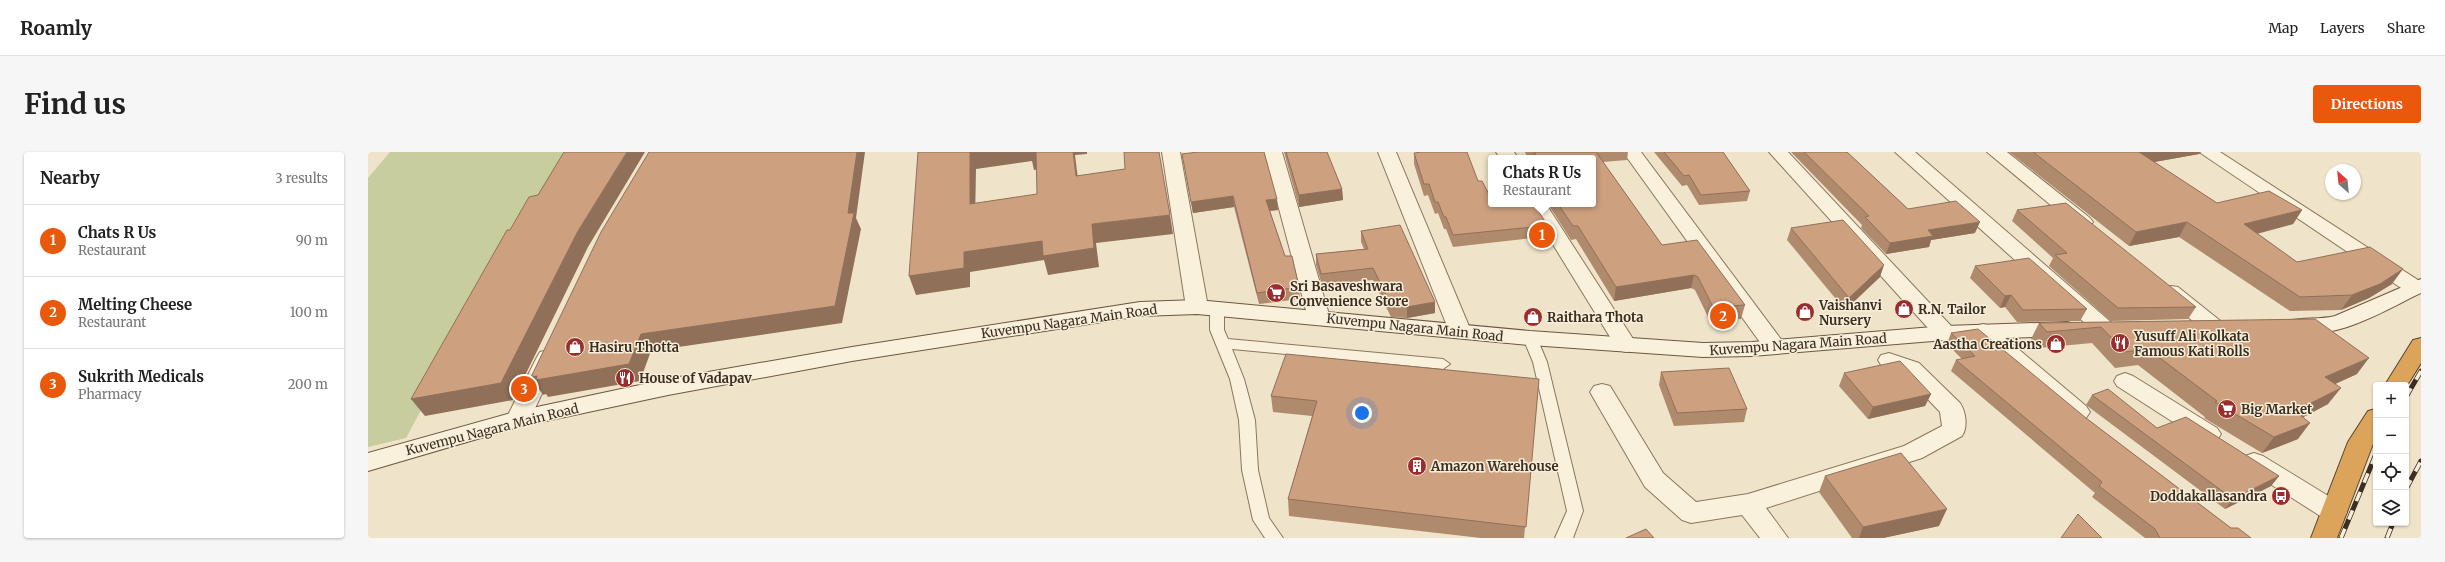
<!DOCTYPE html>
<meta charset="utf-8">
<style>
body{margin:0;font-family:Merriweather,serif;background:#f6f6f6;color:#222}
.controls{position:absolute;right:12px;bottom:12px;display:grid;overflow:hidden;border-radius:4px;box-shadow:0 1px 3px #0004}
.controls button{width:36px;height:36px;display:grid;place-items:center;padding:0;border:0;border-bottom:1px solid #e0e0e0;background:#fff;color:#222;font:20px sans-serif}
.compass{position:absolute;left:1957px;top:12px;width:36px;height:36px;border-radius:50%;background:#fff;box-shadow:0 1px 3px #0004;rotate:333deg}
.you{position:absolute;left:994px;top:261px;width:14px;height:14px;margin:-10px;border:3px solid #fff;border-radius:50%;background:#1a73e8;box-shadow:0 0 0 6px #1a73e833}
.badge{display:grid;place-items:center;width:26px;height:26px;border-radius:50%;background:#ea580c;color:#fff;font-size:13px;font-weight:700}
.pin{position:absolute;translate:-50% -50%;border:2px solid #fff;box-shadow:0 1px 4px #0006}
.popup{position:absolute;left:1120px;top:3px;width:108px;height:52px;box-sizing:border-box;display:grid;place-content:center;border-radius:4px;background:#fff;filter:drop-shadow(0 1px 3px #0005);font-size:13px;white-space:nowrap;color:#767676}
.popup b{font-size:15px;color:#222}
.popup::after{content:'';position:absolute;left:50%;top:100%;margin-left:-8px;border:8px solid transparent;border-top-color:#fff}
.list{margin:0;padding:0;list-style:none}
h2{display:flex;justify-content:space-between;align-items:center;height:52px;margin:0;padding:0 16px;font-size:17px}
h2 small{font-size:13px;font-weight:400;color:#767676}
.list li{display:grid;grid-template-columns:26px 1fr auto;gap:12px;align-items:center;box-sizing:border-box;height:72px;padding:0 16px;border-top:1px solid #e0e0e0}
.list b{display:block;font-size:15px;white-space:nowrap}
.list p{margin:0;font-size:13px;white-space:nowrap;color:#767676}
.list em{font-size:13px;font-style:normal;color:#767676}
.icon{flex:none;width:22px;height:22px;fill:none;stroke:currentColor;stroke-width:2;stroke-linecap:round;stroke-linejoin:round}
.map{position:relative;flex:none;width:2053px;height:386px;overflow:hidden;border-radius:4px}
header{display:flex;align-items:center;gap:24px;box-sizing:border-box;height:56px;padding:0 20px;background:#fff;border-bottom:1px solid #e0e0e0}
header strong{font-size:19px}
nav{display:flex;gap:22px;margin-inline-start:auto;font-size:14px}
.intro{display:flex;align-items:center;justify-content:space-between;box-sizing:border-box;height:96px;padding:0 24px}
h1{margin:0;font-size:28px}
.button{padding:10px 18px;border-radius:4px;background:#ea580c;color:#fff;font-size:14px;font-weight:700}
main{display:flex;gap:24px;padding:0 24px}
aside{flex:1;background:#fff;border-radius:4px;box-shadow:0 1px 3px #0004}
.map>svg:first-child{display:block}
</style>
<header>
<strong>Roamly</strong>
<nav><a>Map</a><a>Layers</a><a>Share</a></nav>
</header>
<div class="intro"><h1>Find us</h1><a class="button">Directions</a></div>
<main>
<aside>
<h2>Nearby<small>3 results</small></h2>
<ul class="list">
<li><span class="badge">1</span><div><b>Chats R Us</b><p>Restaurant</p></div><em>90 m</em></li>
<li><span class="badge">2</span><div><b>Melting Cheese</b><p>Restaurant</p></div><em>100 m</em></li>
<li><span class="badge">3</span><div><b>Sukrith Medicals</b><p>Pharmacy</p></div><em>200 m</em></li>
</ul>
</aside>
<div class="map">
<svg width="2053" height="386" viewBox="0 0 2053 386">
<rect width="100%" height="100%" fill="#efe4c9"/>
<path fill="#c7cd9c" d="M22,0H203L148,82L38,286L0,295V26Z"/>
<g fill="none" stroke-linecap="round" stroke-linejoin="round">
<g stroke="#8b765d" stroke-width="2">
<g id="lane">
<path d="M849,153L856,157V178L860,187L1075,207L1082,212L1075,217L864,197L876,227L887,268L890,318L901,366L915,386H897L885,368L874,318L871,268L862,227L842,178V157Z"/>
<path d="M1162,181L1169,186L1179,210L1215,359L1205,386H1187L1199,359L1165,210L1155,186Z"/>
</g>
</g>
<g stroke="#8b765d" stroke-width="2">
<g id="street">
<path d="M794,0H812L840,155L836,160L829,162L822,160L818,155Z"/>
<path d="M896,0H914L962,166L959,171L951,173L943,171L940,166Z"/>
<path d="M1010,0H1028L1103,179L1100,184L1092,186L1084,184L1081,179Z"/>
<path d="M1128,0H1146L1150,6H1132Z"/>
<path d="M1255,0H1273L1415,190L1418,195L1415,200L1407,202L1399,200Z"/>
<path d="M1401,0H1420L1585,176L1588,181L1585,186L1577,188L1569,186Z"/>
<path d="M1527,0H1547L1745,172L1748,177L1745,182L1737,184L1729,182Z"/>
<path d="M1619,0H1639L1722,66L1725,70L1722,74H1708Z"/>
<path d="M1831,0H1852L2053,130V140L2046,141L2039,140Z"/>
<path d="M1160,52H1178L1269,193L1266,198L1258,200L1250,198Z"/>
<path d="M1803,134L1810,135L1855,171L1858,176L1855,181L1847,183L1839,181L1796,145L1793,140L1796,135Z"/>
<path d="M1615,172L1623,174L1718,254L1722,260L1718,266L1710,268L1702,266L1607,184L1604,179L1607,174Z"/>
<path d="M180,198L188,200L191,205L162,267L158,273L150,275L142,273L138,267L169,205L172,200Z"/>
<path d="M1521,201L1551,211L1592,251C1598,260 1600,275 1594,284L1554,306L1398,356L1420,386H1392L1374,363L1323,371L1314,368L1277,335L1222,240L1226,234L1234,232L1242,234L1295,321L1328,350L1380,342L1536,294L1574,274L1572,260L1535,221L1513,213L1510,208L1513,203Z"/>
<path d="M1757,221L1765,224L1849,276L1853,282L1849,288L1841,291L1833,288L1749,234L1746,229L1749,224Z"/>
<path d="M1886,301L1895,304L1975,353L1979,360L1975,367L1966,370L1957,367L1877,316L1874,310L1877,304Z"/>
</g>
</g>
<g stroke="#6d5740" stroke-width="2">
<g id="secondary">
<path d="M2053,127V141C2013,160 1966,191 1919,179L1916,174L1919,169C1935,165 1951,168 1967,164Z"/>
<path d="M829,148L1162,179L1335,191L1384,190L1577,174L1699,170L1707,172L1710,177L1707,182L1699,184L1577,188L1384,204L1335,205L1162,193L829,162L772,164L484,209L300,243L150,275L0,319V301L150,259L300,227L484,195L772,150Z"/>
</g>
</g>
<g stroke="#5a4431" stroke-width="2">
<g id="highway">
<path d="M2053,186V211L2038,235V233H2017L2045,188Z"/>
<path d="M2008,257V284L1969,386H1943L1980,290L2000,259Z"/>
</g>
</g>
<use href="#lane" fill="#f9f1dc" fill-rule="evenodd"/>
<use href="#street" fill="#f9f1dc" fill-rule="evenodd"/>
<use href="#secondary" fill="#f9f1dc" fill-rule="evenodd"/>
<use href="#highway" fill="#dca45b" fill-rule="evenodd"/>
<g stroke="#3c2e21" stroke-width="5">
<g id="rail">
<path d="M2038,245L2053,219"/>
<path d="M2038,337L2053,309"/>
<path d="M1973,386L2008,302"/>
<path d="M2019,386L2025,371"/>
</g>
</g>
<use href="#rail" stroke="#f6eed9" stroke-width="3.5" stroke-dasharray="10" stroke-linecap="butt"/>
</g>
<g fill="#b08a6d">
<path d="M916,0H959L974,37L975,48L931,55Z"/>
<path d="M1157,0H1260L1259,8L1235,10L1294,93L1377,153L1373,167L1342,169L1327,138L1323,136L1246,149L1208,87L1203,88L1180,52H1225V6H1160Z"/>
<path d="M1286,0H1355L1382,39L1379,49L1331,53L1319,33L1314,34Z"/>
<path d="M1423,0H1479L1540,57L1607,81L1563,88L1561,95L1518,102L1493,76L1494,73Z"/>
<path d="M1641,0H1833L1831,2L1786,10L1849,51L1934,58L1925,72L1889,82L1929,110L2024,132L2001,146L1973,158L1922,159L1811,85L1761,94Z"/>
<path d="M1046,1L1110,29L1123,52L1183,79L1182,90L1167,92L1164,86L1085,95L1078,77H1076L1070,61L1067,62L1060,43L1056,44L1046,12Z"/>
<path d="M814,2L910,58L902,59L917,104L931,135L932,147L891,152L866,55L825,61Z"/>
<path d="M1649,58L1828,155L1820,167L1743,169L1681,114L1685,106L1644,69Z"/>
<path d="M1423,76L1512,125L1477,158L1419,88Z"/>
<path d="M993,79L1067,161L1039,166L1023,165L1005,128L954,133L948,113V102L996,97L993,90Z"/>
<path d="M1607,114L1719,157L1712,169L1649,170L1637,155L1632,156L1602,126Z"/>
<path d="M1947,167L1989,222L1967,232L1960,252L1935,265L1930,287L1894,301L1836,266L1837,265L1770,213L1747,216L1724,191L1671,196L1663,187L1671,171Z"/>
<path d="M1583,181L1718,266L1863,376L1883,386H1777L1724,345L1727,341L1583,219L1588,208L1594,207L1579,192Z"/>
<path d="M1293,220L1379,257L1376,270L1306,274L1291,233Z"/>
<path d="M1476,221L1563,242L1557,254L1500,267L1471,234Z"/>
<path d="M1171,227L1156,386H1113L921,364L920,347L944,264L905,260L903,244Z"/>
<path d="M1724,243L1789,276L1911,324L1903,334L1857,357L1718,253Z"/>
<path d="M1457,324L1571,374L1515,386H1484L1451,340Z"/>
</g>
<g fill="#907059">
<path d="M259,0H277L220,95L145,248L57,264L43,247L210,79Z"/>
<path d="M489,0H497L488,66L493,77L474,171L283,199L272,229L180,245L178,242L175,243L163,225L273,182Z"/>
<path d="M602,0H668L672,17L666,18L664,9L608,17L607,70L602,52Z"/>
<path d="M705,0H719V2L707,3L712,43L708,24Z"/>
<path d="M1771,0H1833L1831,2L1764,14Z"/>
<path d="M974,37L975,48L931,55V43Z"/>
<path d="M865,44L866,55L825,61L823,50Z"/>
<path d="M909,47L910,58L899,59L898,48Z"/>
<path d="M1934,58L1925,72L1868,87L1876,72Z"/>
<path d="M802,63L805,82L728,91L731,115L680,123L676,108L602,120V135L548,143L541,124L596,100L724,72Z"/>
<path d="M1612,70L1607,81L1563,88L1561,95L1518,102L1522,91L1560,78Z"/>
<path d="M1819,70L1811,85L1761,94L1768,80Z"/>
<path d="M1516,113L1512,125L1477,158L1481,146Z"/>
<path d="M2035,117L2024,132L2001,146L1973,158L1984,143Z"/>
<path d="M1326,123L1323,136L1246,149L1248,135Z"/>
<path d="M1643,143L1637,155L1632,156L1637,144Z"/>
<path d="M1067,150V161L1039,166V155Z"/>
<path d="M2001,206L1989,222L1945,242L1957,225Z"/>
<path d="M1973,236L1960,252L1915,276L1927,259Z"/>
<path d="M1563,242L1557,254L1500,267L1505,255Z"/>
<path d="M1942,271L1930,287L1894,301L1906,285Z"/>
<path d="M1911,324L1903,334L1857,357L1865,347Z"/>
<path d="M1579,357L1571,374L1515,386H1491L1495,375Z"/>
</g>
<g fill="#cda07f" stroke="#907059">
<path d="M196,0H259L210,79L133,231L43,247L139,78H142L161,45L170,43Z"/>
<path d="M281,0H489L480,61H486L467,154L273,182L261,212L168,228L169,224L163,225L233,80Z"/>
<path d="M550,0H602V52L669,42L668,0H705L708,24L757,17L756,0H791L802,63L724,72L726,96L675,104L674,89L596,100V116L541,124Z"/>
<path d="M830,0H896L909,47L898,48L917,104H924L931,135L889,141L865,44L823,50L814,2Z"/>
<path d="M918,0H959L974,37L931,43Z"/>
<path d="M1054,0H1099L1110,29H1114L1123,46V52H1166L1183,79L1168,80L1165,75L1085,83L1078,65H1076L1070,50H1067L1061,32H1056L1046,1Z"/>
<path d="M1166,0H1228L1294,93L1329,88L1377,153L1345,155L1330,125L1326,123L1248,135L1210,74H1205L1190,52H1225V6H1170Z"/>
<path d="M1296,0H1355L1382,39L1333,43L1321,23L1316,24Z"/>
<path d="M1436,0H1479L1540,57L1588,49L1612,70L1560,78L1565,84L1522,91L1497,65L1501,64Z"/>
<path d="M1665,0H1773H1771L1849,51L1901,39L1934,58L1876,72L1929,110L2002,95L2035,117L2012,132L1984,143L1932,145L1819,70L1768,80Z"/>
<path d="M1698,51L1828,155L1750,156L1687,103L1699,101L1649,58Z"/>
<path d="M1475,68L1516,113L1481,146L1423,76Z"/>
<path d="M1032,73L1067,150L1039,155L1023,153L1005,116L953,122L948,102L1000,97L993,79Z"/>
<path d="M1661,106L1719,157L1655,158L1643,143L1637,144L1607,114Z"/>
<path d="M1947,167L2001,206L1957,225L1973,236L1927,259L1942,271L1906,285L1847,250L1849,249L1780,197L1757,200L1733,175L1679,180L1671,171Z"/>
<path d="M1610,177L1718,266L1863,376H1870L1883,386H1792L1787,377L1731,334L1734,330L1588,208L1607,204L1583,181Z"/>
<path d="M918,202L1171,227L1158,375L920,347L949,249L903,244Z"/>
<path d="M1532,209L1563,242L1505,255L1476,221Z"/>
<path d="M1361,216L1379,257L1309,261L1293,220Z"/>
<path d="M1740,237L1789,276L1818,265L1911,324L1865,347L1724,243Z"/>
<path d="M1533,301L1579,357L1495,375L1457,324Z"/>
<path d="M1710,362L1734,386H1693Z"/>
<path d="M1278,377L1286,386H1258Z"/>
</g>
<defs>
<g id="supermarket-disc" transform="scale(1)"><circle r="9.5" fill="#9a2d2e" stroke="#f6eed9"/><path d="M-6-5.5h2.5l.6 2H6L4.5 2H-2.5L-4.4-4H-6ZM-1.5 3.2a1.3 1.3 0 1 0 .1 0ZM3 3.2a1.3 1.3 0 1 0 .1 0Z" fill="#fff"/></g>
<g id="shop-disc" transform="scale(1)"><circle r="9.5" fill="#9a2d2e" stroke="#f6eed9"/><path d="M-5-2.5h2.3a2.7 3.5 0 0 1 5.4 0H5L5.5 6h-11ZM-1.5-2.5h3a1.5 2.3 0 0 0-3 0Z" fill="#fff"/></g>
<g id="restaurant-disc" transform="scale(1)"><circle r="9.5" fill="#9a2d2e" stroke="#f6eed9"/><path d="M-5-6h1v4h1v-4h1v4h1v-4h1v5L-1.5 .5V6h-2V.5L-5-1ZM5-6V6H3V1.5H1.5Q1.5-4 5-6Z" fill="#fff"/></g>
<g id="building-disc" transform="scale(1)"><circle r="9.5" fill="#9a2d2e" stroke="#f6eed9"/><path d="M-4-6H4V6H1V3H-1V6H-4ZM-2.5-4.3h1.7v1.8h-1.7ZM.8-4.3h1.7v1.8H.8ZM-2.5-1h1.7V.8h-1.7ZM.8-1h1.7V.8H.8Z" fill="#fff"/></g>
<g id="bus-disc" transform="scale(1)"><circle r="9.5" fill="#9a2d2e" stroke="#f6eed9"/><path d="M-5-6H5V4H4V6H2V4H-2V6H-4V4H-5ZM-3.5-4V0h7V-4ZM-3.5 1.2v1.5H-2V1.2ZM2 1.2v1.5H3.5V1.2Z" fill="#fff"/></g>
</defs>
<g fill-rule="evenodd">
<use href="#supermarket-disc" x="908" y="141"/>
<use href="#shop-disc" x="1536" y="157"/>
<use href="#shop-disc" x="1437" y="160"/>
<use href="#shop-disc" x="1165" y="165"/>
<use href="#restaurant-disc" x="1752" y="191"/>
<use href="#shop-disc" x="1688" y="192"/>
<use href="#shop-disc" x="207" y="195"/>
<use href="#restaurant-disc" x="257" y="226"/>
<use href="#supermarket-disc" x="1859" y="257"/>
<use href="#building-disc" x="1049" y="314"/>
<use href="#bus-disc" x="1913" y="344"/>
</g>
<g text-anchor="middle" stroke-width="3" stroke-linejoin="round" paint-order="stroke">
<g font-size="13" font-weight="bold" fill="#3c2e21" stroke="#f6eed9" text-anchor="start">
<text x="922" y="139">Sri Basaveshwara<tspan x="922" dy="15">Convenience Store</tspan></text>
<text x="1451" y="158">Vaishanvi<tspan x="1451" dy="15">Nursery</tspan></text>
<text x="1550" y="162">R.N. Tailor</text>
<text x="1179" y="170">Raithara Thota</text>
<text x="1766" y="189">Yusuff Ali Kolkata<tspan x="1766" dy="15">Famous Kati Rolls</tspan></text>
<text x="1674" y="197" text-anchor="end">Aastha Creations</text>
<text x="221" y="200">Hasiru Thotta</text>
<text x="271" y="231">House of Vadapav</text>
<text x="1873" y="262">Big Market</text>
<text x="1063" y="319">Amazon Warehouse</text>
<text x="1899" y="349" text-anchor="end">Doddakallasandra</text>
</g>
<g font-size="13" fill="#3c2e21" stroke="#f6eed9">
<text transform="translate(701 169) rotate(-8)" y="5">Kuvempu Nagara Main Road</text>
<text transform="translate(1047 175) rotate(6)" y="5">Kuvempu Nagara Main Road</text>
<text transform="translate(1430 192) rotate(-4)" y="5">Kuvempu Nagara Main Road</text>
<text transform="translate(124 277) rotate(-14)" y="5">Kuvempu Nagara Main Road</text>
</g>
</g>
</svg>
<div class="controls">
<button>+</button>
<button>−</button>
<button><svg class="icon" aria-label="locate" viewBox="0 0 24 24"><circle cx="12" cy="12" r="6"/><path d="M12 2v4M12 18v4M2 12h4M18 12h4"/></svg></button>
<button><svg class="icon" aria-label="layers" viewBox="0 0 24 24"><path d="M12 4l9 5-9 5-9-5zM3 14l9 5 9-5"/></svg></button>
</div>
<svg class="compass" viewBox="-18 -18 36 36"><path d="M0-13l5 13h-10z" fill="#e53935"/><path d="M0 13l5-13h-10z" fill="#767676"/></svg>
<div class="you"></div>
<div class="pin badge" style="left:1174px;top:83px">1</div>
<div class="popup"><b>Chats R Us</b>Restaurant</div>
<div class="pin badge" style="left:1355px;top:164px">2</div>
<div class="pin badge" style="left:156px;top:237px">3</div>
</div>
</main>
